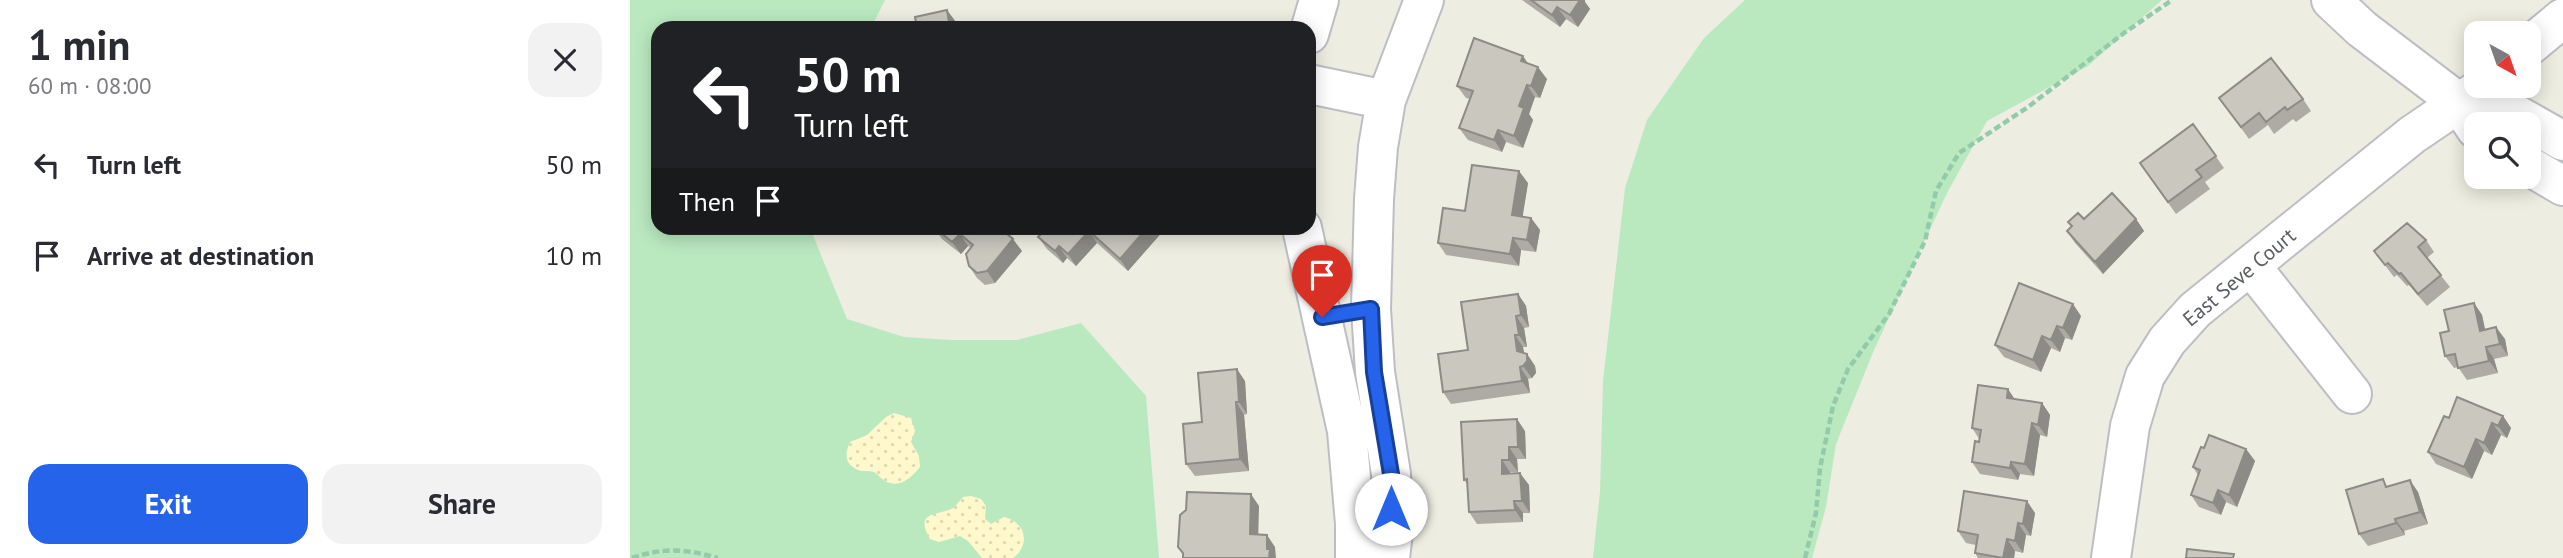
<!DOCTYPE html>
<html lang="en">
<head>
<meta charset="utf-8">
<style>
  :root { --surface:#fff; --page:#f2f2f3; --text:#2b2b33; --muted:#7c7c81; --accent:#2563eb }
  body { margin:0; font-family:"PT Sans",sans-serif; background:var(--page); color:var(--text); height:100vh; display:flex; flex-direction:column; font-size:26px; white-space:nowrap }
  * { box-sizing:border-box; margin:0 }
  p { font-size:23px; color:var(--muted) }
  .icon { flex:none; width:38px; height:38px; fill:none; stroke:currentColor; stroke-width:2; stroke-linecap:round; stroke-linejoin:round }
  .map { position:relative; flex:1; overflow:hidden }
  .drawer { display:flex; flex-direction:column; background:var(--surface); width:630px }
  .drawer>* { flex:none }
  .hud { position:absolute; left:21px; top:21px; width:665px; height:214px; border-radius:21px; box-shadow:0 4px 18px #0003; background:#202124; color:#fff; overflow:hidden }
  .needle { width:46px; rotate:140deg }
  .buttons { position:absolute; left:1834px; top:21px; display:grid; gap:14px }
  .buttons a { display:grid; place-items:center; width:77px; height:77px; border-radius:14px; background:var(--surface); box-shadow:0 4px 18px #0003; font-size:35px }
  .pin { position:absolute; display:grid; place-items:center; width:60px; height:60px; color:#fff; margin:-72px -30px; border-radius:50% 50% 50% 0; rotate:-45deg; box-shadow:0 0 7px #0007 }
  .pin .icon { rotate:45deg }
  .me { position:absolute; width:77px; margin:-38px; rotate:0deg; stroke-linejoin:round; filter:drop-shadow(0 0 5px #0008) }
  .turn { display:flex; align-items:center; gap:24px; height:147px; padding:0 28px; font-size:32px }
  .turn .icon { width:91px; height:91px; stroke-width:2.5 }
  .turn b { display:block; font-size:49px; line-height:60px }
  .then { display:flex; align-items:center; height:66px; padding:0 28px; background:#0003; gap:14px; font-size:26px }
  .round { display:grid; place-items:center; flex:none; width:74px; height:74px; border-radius:21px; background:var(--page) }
  .headline { display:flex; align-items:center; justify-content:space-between; height:119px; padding:0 28px }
  h1 { font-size:42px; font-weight:600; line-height:52px }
  .button { display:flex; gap:14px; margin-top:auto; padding:14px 28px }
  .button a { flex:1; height:80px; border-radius:21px; background:var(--accent); color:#fff; font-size:28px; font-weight:600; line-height:80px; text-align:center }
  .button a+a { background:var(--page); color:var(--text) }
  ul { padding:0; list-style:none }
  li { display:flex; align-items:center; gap:21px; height:91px; padding:0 28px }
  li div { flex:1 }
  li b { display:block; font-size:26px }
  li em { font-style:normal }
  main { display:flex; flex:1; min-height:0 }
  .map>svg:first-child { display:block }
  .green { fill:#bae9c0 }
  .sand { fill:url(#sand-dots) }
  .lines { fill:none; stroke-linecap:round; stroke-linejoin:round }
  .minor-casing { stroke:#bcbec4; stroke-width:42 }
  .path { stroke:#93caa9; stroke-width:4.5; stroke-dasharray:7 3.5; stroke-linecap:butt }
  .minor { stroke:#fff; stroke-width:38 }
  .wall { fill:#adaba3 }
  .shaded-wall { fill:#8d8b85 }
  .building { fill:#c9c7be; stroke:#8d8b85; stroke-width:2 }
  .route-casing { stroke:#184099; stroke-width:18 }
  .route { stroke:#2563eb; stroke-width:12 }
  .labels { text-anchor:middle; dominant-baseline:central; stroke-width:5; stroke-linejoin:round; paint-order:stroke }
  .street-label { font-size:21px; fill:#5a5d64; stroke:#fff }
</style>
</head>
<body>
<main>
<section class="drawer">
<div class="headline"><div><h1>1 min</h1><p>60 m · 08:00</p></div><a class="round"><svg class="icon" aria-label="close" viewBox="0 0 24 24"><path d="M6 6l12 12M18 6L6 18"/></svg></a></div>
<ul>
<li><svg class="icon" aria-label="left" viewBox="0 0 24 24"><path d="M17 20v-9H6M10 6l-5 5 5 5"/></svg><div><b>Turn left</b></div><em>50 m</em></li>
<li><svg class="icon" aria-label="arrive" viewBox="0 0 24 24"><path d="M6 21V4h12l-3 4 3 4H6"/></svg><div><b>Arrive at destination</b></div><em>10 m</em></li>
</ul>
<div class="button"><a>Exit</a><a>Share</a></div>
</section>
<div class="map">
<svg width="1933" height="558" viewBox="0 0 1933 558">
  <defs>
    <pattern id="sand-dots" width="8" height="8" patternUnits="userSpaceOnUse" patternTransform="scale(1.75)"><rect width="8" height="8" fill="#fef8cc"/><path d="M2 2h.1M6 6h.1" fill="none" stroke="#dcd7b2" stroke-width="1.8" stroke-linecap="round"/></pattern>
  </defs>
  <rect width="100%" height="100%" fill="#eeede1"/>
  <path class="green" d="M0,0h255l-14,28h-213v200h152l37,91 57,18 47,3h66l64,-17 65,73 13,162h-529z
    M1115,0h417l-74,66 -101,55 -40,72 -73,157 -38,94 -10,63 -14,51h-219l7,-66 3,-111 22,-193 22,-68 57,-82z"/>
  <path class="sand" d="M264,413l17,5 4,13 -4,11 8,14 1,11c-8,10 -19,21 -33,15 -5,-2 -8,-7 -13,-10 -5,-2 -11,0 -16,-2 -14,-6 -13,-17 -8,-28l17,-7 19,-18z
    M341,496l10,3 5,7 -1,13 6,5 13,-7c22,5 27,28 9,41h-31l-14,-17 -8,-5 -21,6 -9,-3c-15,-27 4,-23 21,-30 5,-2 8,-8 12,-12z"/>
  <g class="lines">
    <defs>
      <path id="minor" d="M1701,0l31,29 96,73 18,27
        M679,34l10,-34
        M1899,46l34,-28
        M679,84l77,16
        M1828,102l45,5 60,34
        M1899,166l34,20
        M672,228l45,203 8,93v34
        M1621,266l101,128
        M760,558l3,-26 -2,-58 -16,-102 -4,-63 3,-110 4,-52 8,-47 38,-100
        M1481,558l19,-132 15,-50 22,-35 28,-31 217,-175 72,-49"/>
    </defs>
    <use href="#minor" class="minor-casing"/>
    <path class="path" d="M2,558c32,-11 54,-9 86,0
      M1175,558l11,-45 4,-45 13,-62 15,-37 41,-55 36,-73 11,-50 23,-38 69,-46 96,-74 48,-33"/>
    <use href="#minor" class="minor"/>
  </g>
  <path class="wall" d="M892,0h63v2l5,7 -12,18 -12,-8 -6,8z
    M899,64l18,15 -7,19 -5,-1 -6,17 4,6 -10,28 -17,-6 -4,10 -34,-12 -9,-12 11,-29 -4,-1 -9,-12z
    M1589,98l84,1 8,12 -15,11 -3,-3 -19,15 -6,-9 -19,14z
    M1563,124l31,44 -19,14 5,7 -34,25 -36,-51z
    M898,183l-6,34 9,1 9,12 -4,22 -15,-2 -2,16 -73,-11 -8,-12 27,-32z
    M1506,219l8,12 -41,43 -28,-31 -8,-12 4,-4 -3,-5z
    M304,228l77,4 -3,3 14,16 -27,32 -10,2 -8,-7 -8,-12 2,-18 -3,-2 -7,8 -19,-15z
    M417,228h115l2,2 -36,41 -31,-28 -21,23 -9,-8 -4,5 -16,-14 -9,-12z
    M1796,240l8,12 -7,6 23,29 -23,19 -18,-21 -2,1 -10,-11 -3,2 -20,-26z
    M888,294l8,12 3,21 -5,1 3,19h-4l1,6 3,1 8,12 1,7 -4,5 -4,1 2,14 -79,11 -8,-12 25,-42z
    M1844,303l8,12 3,15 20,9 3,17 -14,3 4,14 -31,7 -9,-13 -4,1 -9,-12 4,-25z
    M1451,316l-9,24 -7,-2 -5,14 -9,-4 -10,24 -37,-15 -9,-12z
    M615,381l2,33 -3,1 5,56 -54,5 -9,-12z
    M1385,399l27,4 8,12 -3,22 -7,-2 -6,41 -14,-2 -2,6 -38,-6 -8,-12 8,-22 -8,-12z
    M1873,416l8,12 -4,10 -6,-3 -9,20 -8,-4 -12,28 -36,-15 -8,-12 21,-34z
    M895,431l1,28h-9l1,13h-8v1l19,12 1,28h-7v9l-46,2 -8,-12 -2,-28 -3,-4z
    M1574,448l42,1 9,12 -18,46 -11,-5 -5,13 -22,-8 -8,-12 7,-20 -5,-8z
    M1759,486l29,6 10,32 -24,7 1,4 -37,11 -9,-12z
    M1405,513l-4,23 -5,-1 -3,18 -8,-2 -1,7h-36l-3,-5 1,-8 -10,-2 -8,-12z"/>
  <path class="shaded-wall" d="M950,0h5v2l5,7 -12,18 -8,-12z
    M927,7l9,12 -6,8 -8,-12z
    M317,10l9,12 1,6h-7z
    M893,56l8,12 -10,-7z
    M908,67l9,12 -7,19 -9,-12z
    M897,85l8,12 -6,17 4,6 -10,28 -9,-12 5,-30z
    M868,130l8,12 -4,10 -8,-12z
    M889,171l9,12 -7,44 -9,-12z
    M901,218l9,12 -4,22 -9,-12z
    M1506,219l8,12 -41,43 -8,-12z
    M369,228h9l3,4 -5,5z
    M517,228h15l2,2 -36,41 -8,-12z
    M459,231l8,12 -21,23 -8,-12z
    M330,234l8,12 -7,8 -9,-12z
    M883,238l8,12 -2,16 -9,-12z
    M383,239l9,12 -27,32 -8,-12z
    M429,246l8,12 -4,5 -8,-12z
    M888,294l8,12 3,21 -8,-12z
    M1844,303l8,12 6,28 -8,-12z
    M1443,304l8,12 -9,24 -9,-12z
    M886,316l8,12 3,19 -8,-12z
    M1427,326l8,12 -5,14 -9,-12z
    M1866,327l9,12 3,17 -8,-12z
    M885,335l8,12 3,16 1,-9 8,12 1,7 -4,5 -9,-12 -6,-15z
    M1412,336l9,12 -10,24 -8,-12z
    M1856,347l8,12 4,14 -9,-12z
    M890,367l8,12 2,14 -8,-12z
    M607,369l8,12 2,33 -8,-12z
    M1378,389l8,12 -9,-3z
    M606,402l8,13 5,56 -9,-12z
    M1412,403l8,12 -3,22 -9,-12z
    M1873,416l8,12 -4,10 -9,-12z
    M887,419l8,12 1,28 -8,-12z
    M1402,423l8,12 -6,41 -9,-12z
    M1862,423l9,12 -9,20 -8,-12z
    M1846,439l8,12 -12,28 -8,-12z
    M879,447l8,12 1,13 -9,-12z
    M1616,449l9,12 -18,46 -8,-12z
    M872,460l8,12 1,14 -9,-12z
    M1381,462l9,12 -2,6 -8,-12z
    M890,473l9,12 1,28 -8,-12z
    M1780,480l8,12 10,32 -8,-12z
    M1588,490l8,12 -5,13 -8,-12z
    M621,494l8,12 -1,40 -8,-12z
    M884,501l9,12v9l-8,-12z
    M1397,501l8,12 -4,23 -8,-12z
    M1765,519l9,12 1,4 -9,-12z
    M1388,523l8,12 -3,18 -8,-12z
    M637,535l8,12 1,11h-7l-2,-9z
    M1377,539l8,12 -1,7h-11z"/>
  <path class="building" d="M901,0h49l-10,15 -13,-8 -5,8z
    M317,10l3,18h-33l-2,-11z
    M844,38l49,18 -2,5 17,6 -7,19 -4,-1 -8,21 5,2 -10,28 -16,-6 -4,10 -35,-12 14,-37 -16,-5z
    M1641,58l32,41 -16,11 -2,-3 -19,15 -7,-9 -18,14 -22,-29z
    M1563,124l23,32 -20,14 6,7 -34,25 -28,-39z
    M842,165l47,6 -7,44 19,3 -4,22 -14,-2 -3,16 -72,-11 5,-35 22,3z
    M1482,193l24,26 -41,43 -28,-31 5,-5 -4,-4 10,-9 6,6z
    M1777,223l19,17 -8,7 23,28 -23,19 -17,-21 -2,1 -11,-11 -3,2 -11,-14z
    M305,228h65l13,11 -26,32 -10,2 -8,-7 -3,-12 7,-9 -13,-11 -8,8z
    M417,228h100l-27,31 -31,-28 -21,23 -9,-8 -4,5 -17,-14z
    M1389,283l54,21 -10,24 -6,-2 -6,14 -9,-4 -9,24 -38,-15z
    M888,294l3,21 -5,1 3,19h-4l2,16 10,3v7l-4,5 -3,1 2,14 -79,11 -5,-38 30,-4 -7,-48z
    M1844,303l6,28 16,-4 4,17 -14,3 3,14 -31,7 -3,-14 -10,2 -5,-23 9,-2 -5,-21z
    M607,369l2,33h-3l4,57 -54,5 -3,-40 19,-2 -4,-49z
    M1348,385l30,4 -1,9 35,5 -4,22 -6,-2 -7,41 -14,-2 -1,6 -38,-6 3,-21 4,1 2,-12 -9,-2z
    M1827,397l46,19 -5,10 -6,-3 -8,20 -8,-4 -12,28 -36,-15 16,-36 5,2z
    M887,419l1,28h-9v13h-7v14l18,-1 2,28h-8l1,9 -46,2 -2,-33 -3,1 -3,-58z
    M1579,435l37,14 -17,46 -11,-5 -5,13 -22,-8 9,-25 -7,-3 8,-20 3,1z
    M1753,479l3,8 24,-7 10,32 -25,7 1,4 -37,11 -13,-44z
    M1334,491l63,10 -4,23 -5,-1 -3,18 -8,-2 -4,19 -28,-5 3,-18 -20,-4z
    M557,492l64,2 -1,40 17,1v14h3l-1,9h-86v-5l-5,-6 2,-32 6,-5z
    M1557,549l47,5 -1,4h-47z"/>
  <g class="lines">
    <defs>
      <path id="route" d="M692,317l49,-8 3,63 17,102v35"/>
    </defs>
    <use href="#route" class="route-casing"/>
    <use href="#route" class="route"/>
  </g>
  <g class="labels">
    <g class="street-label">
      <text transform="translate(1609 277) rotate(-40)">East Seve Court</text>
    </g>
  </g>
</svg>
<div class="buttons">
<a><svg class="needle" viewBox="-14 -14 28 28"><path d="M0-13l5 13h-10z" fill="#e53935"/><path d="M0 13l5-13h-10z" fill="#7c7c81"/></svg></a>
<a><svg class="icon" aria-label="search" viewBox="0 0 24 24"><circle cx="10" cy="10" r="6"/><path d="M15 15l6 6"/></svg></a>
</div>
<div class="pin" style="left:692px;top:317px;background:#d93025"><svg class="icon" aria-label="arrive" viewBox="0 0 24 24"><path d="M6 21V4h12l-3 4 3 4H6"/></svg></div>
<svg class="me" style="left:761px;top:509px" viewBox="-20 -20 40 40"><circle r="19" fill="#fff"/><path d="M0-13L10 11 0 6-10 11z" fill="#2563eb"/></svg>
<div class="hud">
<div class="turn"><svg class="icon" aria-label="left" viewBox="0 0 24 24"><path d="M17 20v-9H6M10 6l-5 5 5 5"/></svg><div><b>50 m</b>Turn left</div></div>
<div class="then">Then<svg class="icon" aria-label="arrive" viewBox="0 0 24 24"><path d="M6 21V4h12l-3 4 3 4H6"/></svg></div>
</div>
</div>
</main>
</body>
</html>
